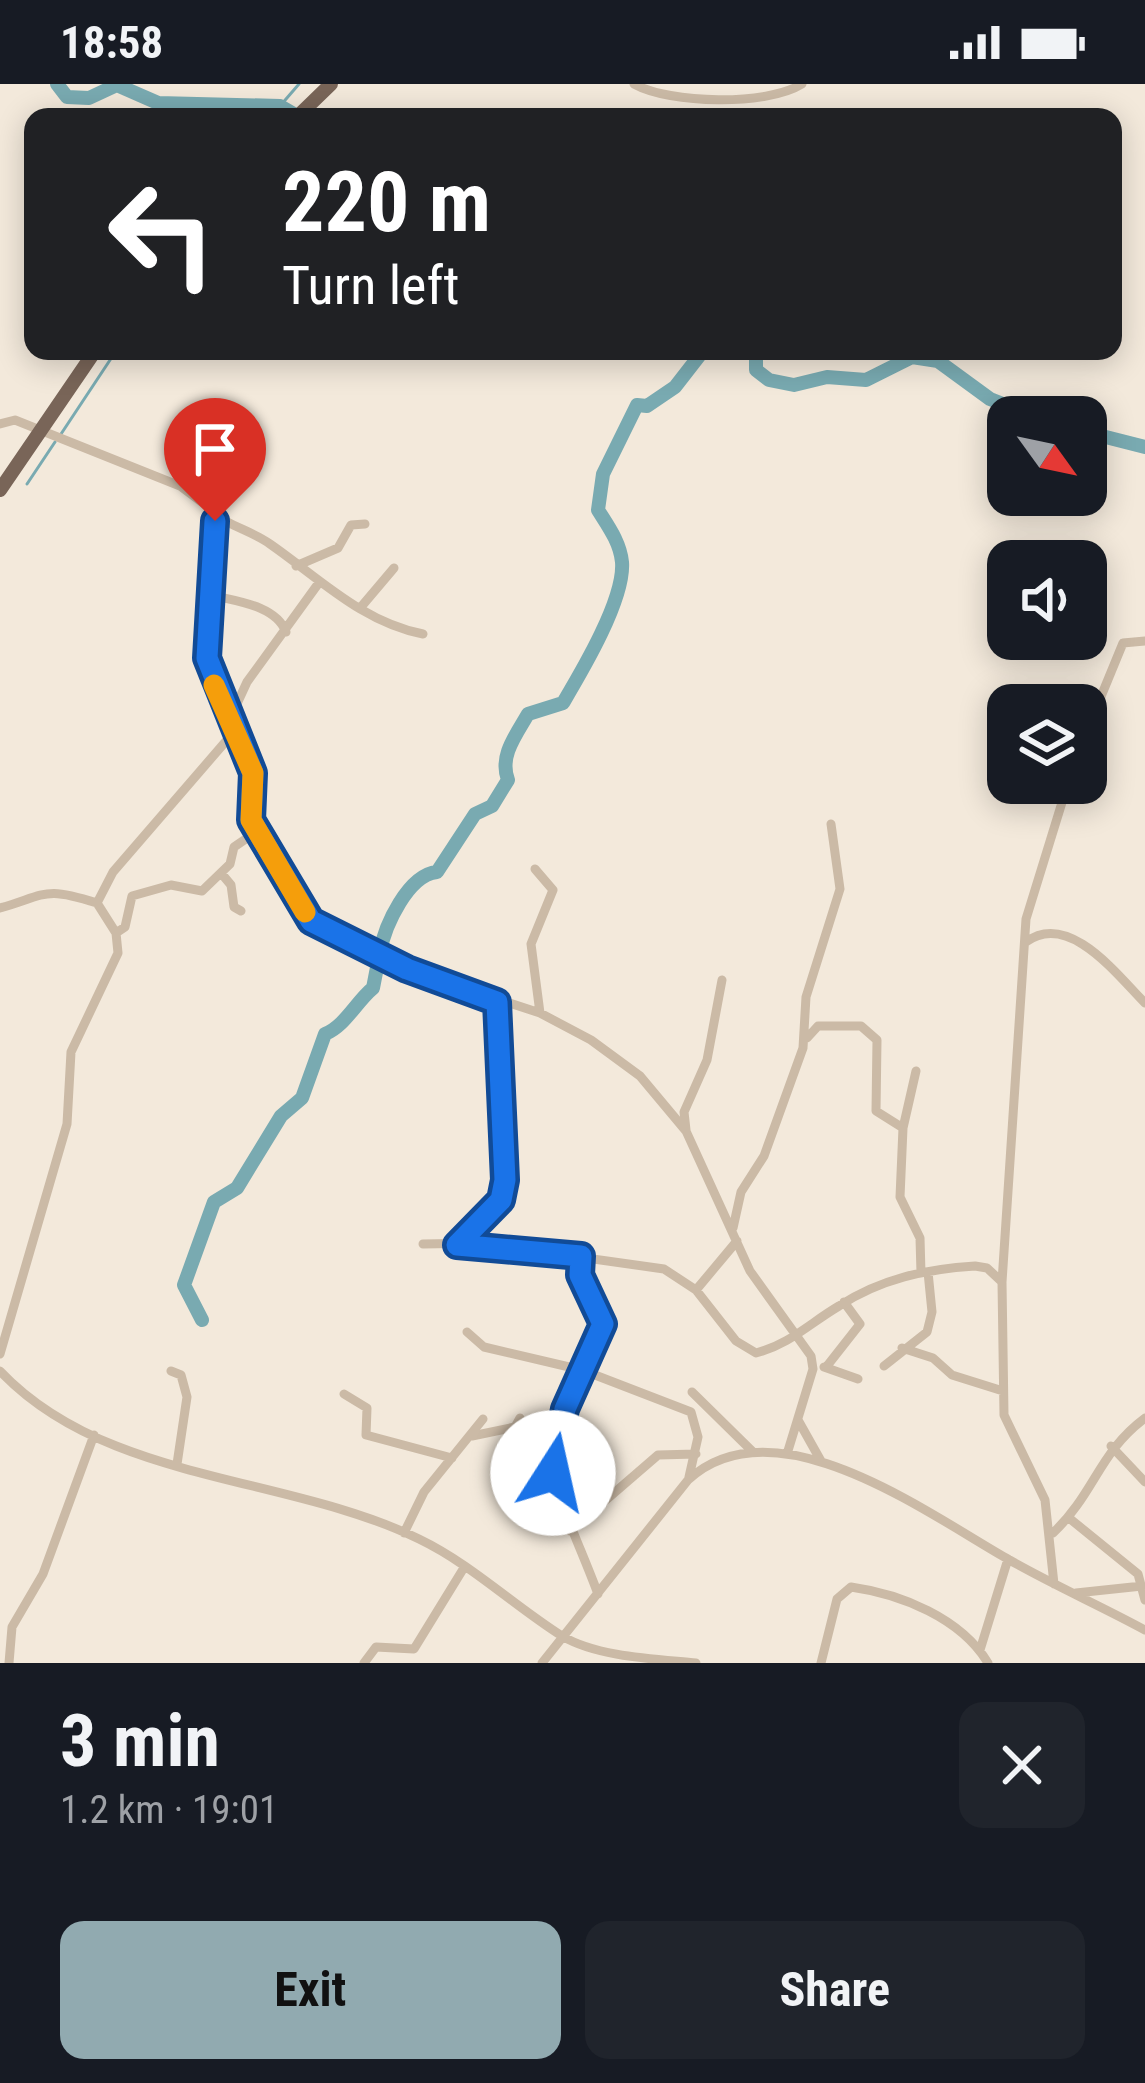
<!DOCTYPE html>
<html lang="en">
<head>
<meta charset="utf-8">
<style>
  :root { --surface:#171b24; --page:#20242c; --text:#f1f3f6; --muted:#9ea1a6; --accent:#91aab0 }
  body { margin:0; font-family:"Roboto Condensed",sans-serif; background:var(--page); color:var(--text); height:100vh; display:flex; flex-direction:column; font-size:45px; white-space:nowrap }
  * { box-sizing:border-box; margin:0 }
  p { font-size:39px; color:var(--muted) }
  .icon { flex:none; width:66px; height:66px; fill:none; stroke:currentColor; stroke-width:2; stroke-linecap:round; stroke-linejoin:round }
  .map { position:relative; height:1579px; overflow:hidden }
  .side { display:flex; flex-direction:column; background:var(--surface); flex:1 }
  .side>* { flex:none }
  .top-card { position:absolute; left:24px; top:24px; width:1098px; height:252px; border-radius:24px; box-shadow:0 6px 30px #0003; background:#202124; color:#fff; overflow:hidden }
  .needle { width:78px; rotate:123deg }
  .controls { position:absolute; left:987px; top:312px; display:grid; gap:24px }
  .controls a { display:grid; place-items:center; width:120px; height:120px; border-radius:24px; background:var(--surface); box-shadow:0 6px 30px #0003; font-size:60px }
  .pin { position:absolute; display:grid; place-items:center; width:102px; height:102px; color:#fff; margin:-123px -51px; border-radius:50% 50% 50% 0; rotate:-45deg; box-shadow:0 0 12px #0007 }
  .pin .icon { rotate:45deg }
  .me { position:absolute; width:132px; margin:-66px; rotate:10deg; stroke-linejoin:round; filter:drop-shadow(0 0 9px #0008) }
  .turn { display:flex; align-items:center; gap:42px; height:252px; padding:0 60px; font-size:54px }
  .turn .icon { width:156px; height:156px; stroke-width:2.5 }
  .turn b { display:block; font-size:84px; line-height:102px }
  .round { display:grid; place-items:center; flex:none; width:126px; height:126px; border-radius:24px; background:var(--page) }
  .overview { display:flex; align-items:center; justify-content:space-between; height:204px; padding:0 60px }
  h1 { font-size:72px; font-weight:700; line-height:90px }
  .button { display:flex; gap:24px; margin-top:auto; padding:24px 60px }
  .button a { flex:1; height:138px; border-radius:24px; background:var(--accent); color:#111; font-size:48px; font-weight:700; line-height:138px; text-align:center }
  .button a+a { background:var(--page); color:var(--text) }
  .status { display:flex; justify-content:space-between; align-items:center; height:84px; padding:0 60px; background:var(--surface); direction:ltr }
  .status svg { height:33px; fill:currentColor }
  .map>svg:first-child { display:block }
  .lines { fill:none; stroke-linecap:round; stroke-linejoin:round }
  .stream { stroke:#79aab1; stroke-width:3 }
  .river { stroke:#79aab1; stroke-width:14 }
  .minor { stroke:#cbbaa6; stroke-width:9 }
  .primary { stroke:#796558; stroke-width:14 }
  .route-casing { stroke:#114b97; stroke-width:30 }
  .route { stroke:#1a73e8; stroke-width:21 }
  .slow { stroke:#f59e0b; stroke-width:21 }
</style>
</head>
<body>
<div class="status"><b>18:58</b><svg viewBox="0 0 49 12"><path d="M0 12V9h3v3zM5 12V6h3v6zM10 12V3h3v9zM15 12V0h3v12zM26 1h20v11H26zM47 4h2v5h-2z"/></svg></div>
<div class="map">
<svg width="1145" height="1579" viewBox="0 0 1145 1579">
  <rect width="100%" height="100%" fill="#f3e9db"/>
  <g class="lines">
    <path class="stream" d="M280,22l19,-22
      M61,350l55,-83
      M27,400l28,-42"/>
    <path class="river" d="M57,0l10,13 22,1 28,-13 41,18 122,3 19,11
      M756,267v19l13,10 25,5 33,-8 39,3 46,-23 26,4 52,38 46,18
      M1086,348l59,15
      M380,868c5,-27 28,-77 57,-80l38,-58 17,-8 16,-26c-9,-24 8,-45 20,-66l35,-11c19,-32 62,-104 59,-141 -2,-20 -14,-36 -24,-52l5,-36 34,-69 10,1 28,-19 28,-36
      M202,1236l-18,-35 30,-83 23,-14 44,-72 21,-18 23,-64c20,-8 31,-32 48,-46l6,-31"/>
    <path class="minor" d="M634,0c36,20 133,22 168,0
      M0,340l15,-4 165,66 31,23 4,21 -6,40 3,109 41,94 -2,47 54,94 102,55 133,44 51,27 49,36 46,55 64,140 61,85 2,13 -26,85
      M213,429c18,14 39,18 57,31 49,34 92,78 153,90
      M296,482l42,-18 13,-23 14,-1
      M211,511c24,6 65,10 75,37
      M361,523l33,-39
      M229,637l18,-39 71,-98
      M1086,649l37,-90 22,-2
      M535,785l18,21 -22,54 9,69
      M221,789l10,12 3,22 7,4
      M97,819l16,-31 120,-139
      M0,824c48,-14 44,-22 97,-5l19,30 2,20 -47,99 -4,72 -67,230
      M116,849l9,-6 7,-31 39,-11 31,6 28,-27 4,-17 19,-13 1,-9
      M1026,858c43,-32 92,34 119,61
      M807,954l11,-12h43l16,14 -1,71 27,17 -3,69 20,41 1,35
      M903,1044l13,-57
      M686,1046l-2,-18 23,-52 15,-80
      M733,1144l8,-36 23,-36 39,-108 3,-51 34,-108 -9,-65
      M423,1160l57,-1 184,26 32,21 41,-49
      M457,1161l44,-45 4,-20 -8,-178
      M582,1172l-2,19 23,42 -21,53 109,42 7,25 -9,40
      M696,1206l40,51 20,12c34,-9 54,-30 83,-47 41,-27 87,-37 136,-40l12,2 15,14
      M467,1248l17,15 98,23c-47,107 -21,125 16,224
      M902,1264l31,10 19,17 51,16
      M827,1282l33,-42 -16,-22
      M884,1282l43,-34 5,-20 -4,-40
      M824,1283l34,12
      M0,1287c106,112 286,103 419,168 52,25 94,66 143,97 35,21 94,23 134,27
      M171,1287l10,4 6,22 -10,67
      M692,1308l61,60
      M344,1310l23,14 -1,27 86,23
      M798,1336l23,41
      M472,1352l43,-9 5,-9
      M1111,1362l34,36
      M1069,1434l69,56 7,26
      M570,1447l88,-76 38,-1
      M404,1449l20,-41 59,-73
      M1053,1449c42,-40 46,-81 92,-115
      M1054,1500l-9,-84 -41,-85 -2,-133 24,-363 42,-136
      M1076,1509l66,-7
      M980,1566l28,-91
      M9,1579l3,-36 31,-53 51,-139
      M364,1579l12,-16 38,2 51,-83
      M542,1579l146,-183c86,-80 239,33 318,78 45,26 93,47 139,72
      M821,1579l16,-64 14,-12c50,7 110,31 137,76"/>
    <path class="primary" d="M297,33l34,-33
      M0,406l95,-139"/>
  </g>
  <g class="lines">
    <defs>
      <path id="route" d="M215,437l-8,137 46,115 -2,47 60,101 96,48 90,33 8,178 -4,20 -44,45 124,11 -1,19 23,49 -38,85 -12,64"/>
    </defs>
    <use href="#route" class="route-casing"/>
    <use href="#route" class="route"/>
    <path class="slow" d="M214,601l39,88 -2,47 54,92"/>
  </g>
</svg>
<div class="controls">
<a><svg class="needle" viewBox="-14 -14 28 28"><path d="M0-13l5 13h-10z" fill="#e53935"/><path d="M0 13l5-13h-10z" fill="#9ea1a6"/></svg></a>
<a><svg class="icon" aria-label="sound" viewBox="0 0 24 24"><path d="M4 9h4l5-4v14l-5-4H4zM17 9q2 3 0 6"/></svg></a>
<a><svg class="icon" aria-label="layers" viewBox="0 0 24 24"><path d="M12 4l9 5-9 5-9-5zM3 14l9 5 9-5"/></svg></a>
</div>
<div class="pin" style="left:215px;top:437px;background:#d93025"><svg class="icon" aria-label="arrive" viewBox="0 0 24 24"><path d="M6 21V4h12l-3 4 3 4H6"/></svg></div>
<svg class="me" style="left:553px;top:1389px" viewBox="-20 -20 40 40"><circle r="19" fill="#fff"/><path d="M0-13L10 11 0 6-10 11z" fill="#1a73e8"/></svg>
<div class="top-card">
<div class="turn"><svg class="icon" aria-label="left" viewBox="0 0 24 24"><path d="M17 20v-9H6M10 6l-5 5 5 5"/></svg><div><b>220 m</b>Turn left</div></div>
</div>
</div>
<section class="side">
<div class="overview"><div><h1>3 min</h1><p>1.2 km · 19:01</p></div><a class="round"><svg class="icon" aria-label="close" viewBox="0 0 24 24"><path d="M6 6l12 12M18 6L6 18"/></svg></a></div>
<div class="button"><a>Exit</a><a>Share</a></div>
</section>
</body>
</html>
